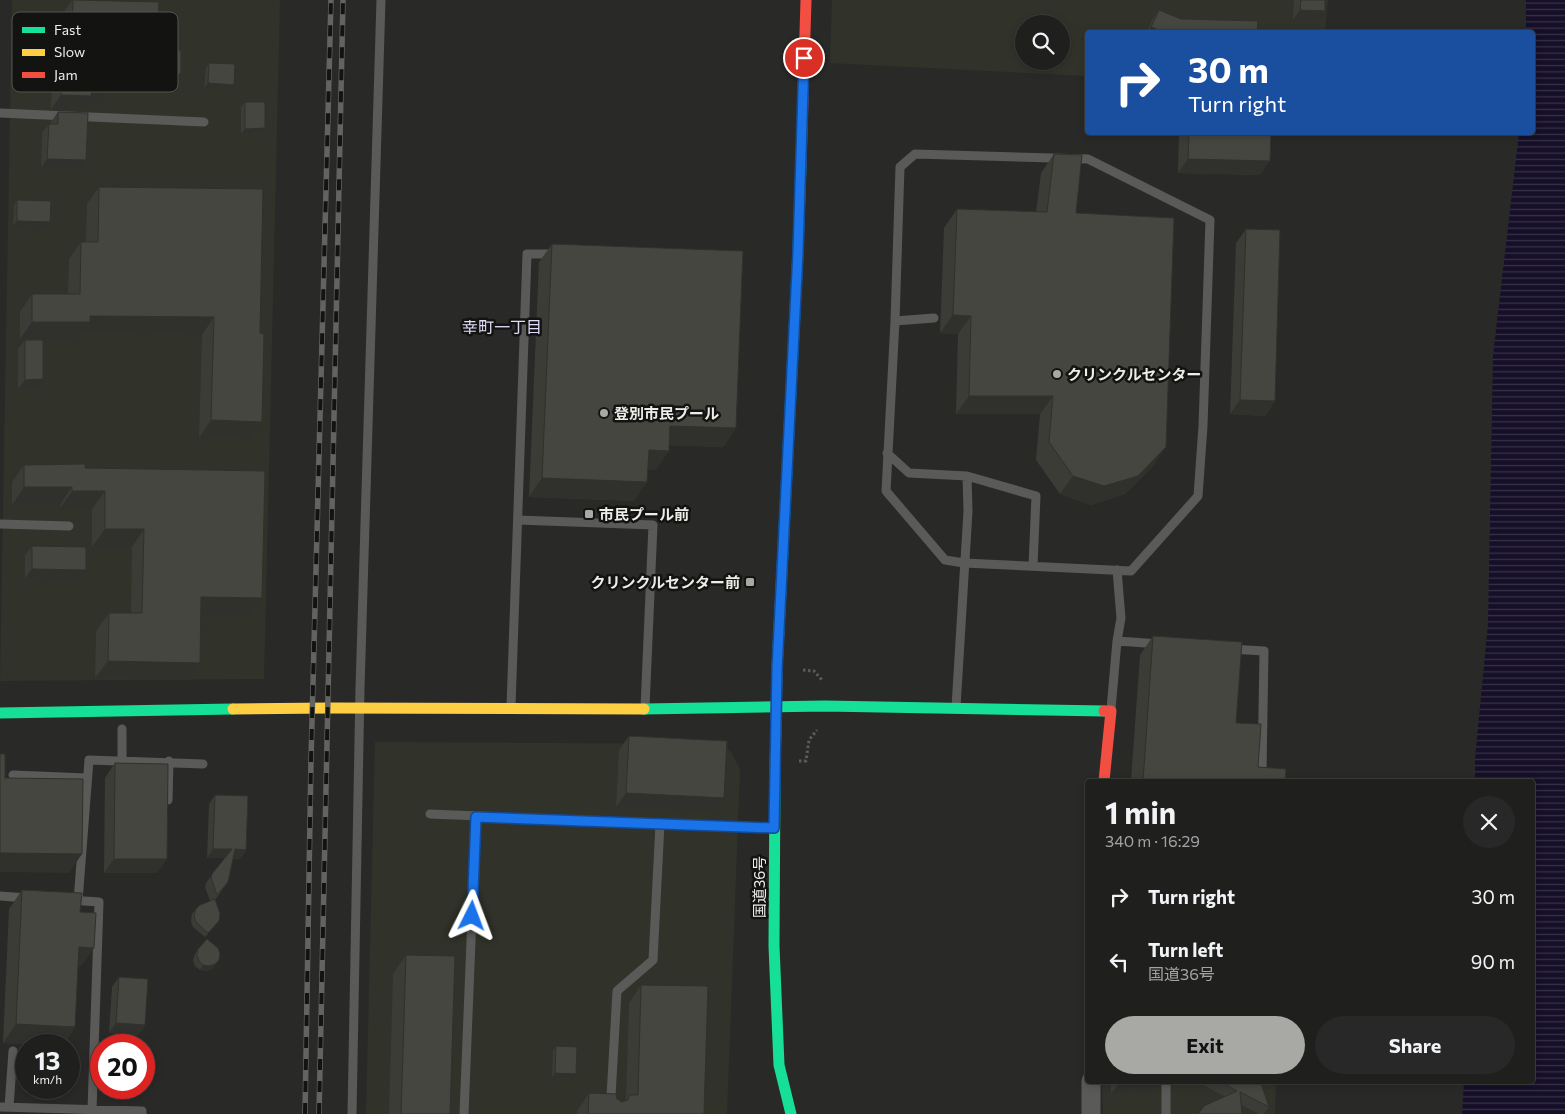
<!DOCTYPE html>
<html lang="en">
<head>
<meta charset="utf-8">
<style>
  :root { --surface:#1f201e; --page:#272827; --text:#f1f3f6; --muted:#a1a3a4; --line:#3c3e3c; --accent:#a8a8a5 }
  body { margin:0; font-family:Commissioner,"Noto Sans JP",sans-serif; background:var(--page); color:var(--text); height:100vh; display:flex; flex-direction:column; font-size:19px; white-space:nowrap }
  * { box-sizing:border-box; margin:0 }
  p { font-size:16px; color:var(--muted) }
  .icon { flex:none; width:28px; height:28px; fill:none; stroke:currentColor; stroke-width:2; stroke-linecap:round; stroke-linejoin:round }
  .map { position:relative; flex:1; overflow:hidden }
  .panel { position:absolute; left:1085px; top:779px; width:450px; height:305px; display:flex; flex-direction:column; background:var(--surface); border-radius:5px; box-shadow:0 2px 8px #0003,0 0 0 1px var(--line) }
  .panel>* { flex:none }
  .top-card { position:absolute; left:1085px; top:30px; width:450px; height:105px; border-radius:5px; box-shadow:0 2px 8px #0003,0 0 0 1px var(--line); background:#1a4fa0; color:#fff; overflow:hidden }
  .buttons { position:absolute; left:1015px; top:15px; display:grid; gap:10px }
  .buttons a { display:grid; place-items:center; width:55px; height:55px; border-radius:50%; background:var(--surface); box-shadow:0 2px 8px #0003,0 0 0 1px var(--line); font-size:25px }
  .speed { position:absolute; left:15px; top:1034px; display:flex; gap:10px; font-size:25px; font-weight:700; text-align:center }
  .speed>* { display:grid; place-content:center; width:65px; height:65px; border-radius:50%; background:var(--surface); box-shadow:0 2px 8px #0003,0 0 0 1px var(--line); line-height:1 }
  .speed small { font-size:12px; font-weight:400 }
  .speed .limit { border:8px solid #d22; background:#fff; color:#111 }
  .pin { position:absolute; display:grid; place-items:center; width:42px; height:42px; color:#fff; margin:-21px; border:2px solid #fff; border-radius:50%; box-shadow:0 1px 5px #0007 }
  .me { position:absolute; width:55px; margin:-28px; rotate:3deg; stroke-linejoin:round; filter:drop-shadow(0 0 4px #0008) }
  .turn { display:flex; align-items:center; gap:18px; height:105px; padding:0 20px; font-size:22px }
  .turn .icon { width:65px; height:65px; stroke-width:2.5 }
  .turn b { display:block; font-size:35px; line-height:42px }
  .round { display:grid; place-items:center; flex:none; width:52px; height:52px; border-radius:26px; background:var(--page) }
  .headline { display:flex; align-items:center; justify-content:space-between; height:85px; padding:0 20px }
  h1 { font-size:30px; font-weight:700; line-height:38px }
  .action { display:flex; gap:10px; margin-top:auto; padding:10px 20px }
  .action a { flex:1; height:58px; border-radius:30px; background:var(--accent); color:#111; font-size:20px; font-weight:700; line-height:58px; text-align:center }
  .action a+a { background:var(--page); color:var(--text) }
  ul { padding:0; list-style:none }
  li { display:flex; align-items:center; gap:15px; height:65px; padding:0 20px }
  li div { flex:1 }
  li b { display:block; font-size:19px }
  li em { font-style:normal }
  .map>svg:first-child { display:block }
  .built { fill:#313229; fill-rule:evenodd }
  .water { fill:url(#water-rules) }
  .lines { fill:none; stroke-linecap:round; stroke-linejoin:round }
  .path { stroke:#5c5c5b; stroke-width:3; stroke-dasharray:2.5 2.5; stroke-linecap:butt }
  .lane { stroke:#5a5a59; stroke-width:9 }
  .street { stroke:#5a5a59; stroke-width:19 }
  .fast { stroke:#16e098; stroke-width:11 }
  .slow { stroke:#ffcf43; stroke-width:11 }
  .jam { stroke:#f24e42; stroke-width:11 }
  .rail-casing { stroke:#636361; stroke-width:5.5 }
  .rail { stroke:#131311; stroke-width:4; stroke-dasharray:11; stroke-linecap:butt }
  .wall { fill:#3b3c36 }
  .shaded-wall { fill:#30312c }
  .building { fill:#45463f; stroke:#30312c }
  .route-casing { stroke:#114b97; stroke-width:12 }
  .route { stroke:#1a73e8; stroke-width:9 }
  .poi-dot { fill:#a8a8a5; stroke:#131311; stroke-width:2 }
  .labels { text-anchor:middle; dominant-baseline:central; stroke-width:5; stroke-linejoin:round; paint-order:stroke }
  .poi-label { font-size:15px; font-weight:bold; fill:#ecece9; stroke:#131311; text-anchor:start }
  .street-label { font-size:15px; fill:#ecece9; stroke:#131311 }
  .neighbourhood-label { font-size:16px; fill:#dfdaf8; stroke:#131311 }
  .key { fill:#131311; stroke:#545452; stroke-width:1 }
  .key-label { font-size:14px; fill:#ecece9 }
</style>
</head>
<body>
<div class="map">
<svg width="1565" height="1114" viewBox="0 0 1565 1114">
  <defs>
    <pattern id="water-rules" width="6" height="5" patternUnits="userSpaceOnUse" patternTransform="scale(1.25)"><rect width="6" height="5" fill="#160f28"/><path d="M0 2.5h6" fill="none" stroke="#383247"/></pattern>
  </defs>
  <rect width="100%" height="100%" fill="#292a28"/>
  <path class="built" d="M12,0h268l-16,679 -264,2z
    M832,0h496l-3,32h-237l-1,44 -257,-13zM1024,24h37v37h-37z
    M375,742l348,2 8,8 9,17 -13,345h-361z
    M1102,1081h174l-1,33h-172z"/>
  <path class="water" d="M1526,0h39v1114h-103l2,-33h68v-300h-57v-23l13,-135 5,-268 26,-222 13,-1v-100h-6z"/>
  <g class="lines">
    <path class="path" d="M803,670l11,1 8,9
      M799,761h7l3,-21 8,-10"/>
    <path class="lane" d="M0,113l204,9
      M915,154l173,5 122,61 -7,206 -5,70 -67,75 -167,-8 -19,-3 -59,-69 9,-170 5,-154z
      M895,321l39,-3
      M887,453l22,20 58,3 69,20 -3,70
      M518,520l135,5 -8,182
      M0,524l69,2
      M1117,641l43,3
      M1230,649l34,2 -2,122
      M511,706l16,-452h28
      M956,707l12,-196 -1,-35
      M1111,709l6,-68 4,-23 -4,-48
      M122,760v-31
      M13,775l74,3
      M168,800l1,-39
      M430,814l342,14
      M0,896l27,2
      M70,900l29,2 -7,208
      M78,901l11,-141 114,4
      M1166,1081v33
      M0,1107l142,4v3
      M9,1107l4,-56
      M352,1114l8,-426 21,-688
      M464,1114l12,-297
      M610,1114l7,-123 36,-31 7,-136"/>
    <path class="street" d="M1091,1114v-33"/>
    <path class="fast" d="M782,570l16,-318 3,-88
      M644,709l181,-3 279,5
      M0,713l233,-4
      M775,775l-1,171 5,119 12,49"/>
    <path class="slow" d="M233,709l95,-1 316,1
      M775,775l2,-106 5,-99"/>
    <path class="jam" d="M801,164l5,-164
      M1104,711h7l-7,70"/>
    <defs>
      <path id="rail" d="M305,1114l6,-354 20,-760
        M319,1114l24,-1114"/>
    </defs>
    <use href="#rail" class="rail-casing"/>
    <use href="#rail" class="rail"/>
  </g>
  <path class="wall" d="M72,0h29l56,50 14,38 -67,-1 -10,18 -8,-1 -5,6 -30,-1 2,-66 9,-14 1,-16z
    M1294,0h31l-7,21 -25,-1z
    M1159,10l22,9 76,13h-110l5,-12z
    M209,63l25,22 -4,5 -26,-2 2,-20z
    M245,102l20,26 -3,5 -21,1v-27z
    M58,112l28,48 -6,10 -39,-2 1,-35 7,-9h2v-2z
    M1179,132h92l-11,43 -82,-2z
    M1054,154l22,59 78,252 -29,29 -34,11 -31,-11 -24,-34 4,-46h-84l2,-80 -18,-1 4,-105 13,-19 79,3 5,-39z
    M99,187l161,146 2,89 -12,17 -51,-1 3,-103 -121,-2 -4,6h-57v-27l12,-18h36l1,-35 12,-17h5l1,-38z
    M17,200l33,22 -3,5 -34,-1 1,-21z
    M1246,229l29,172 -10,15 -35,-2 6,-171z
    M552,244l184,184 -13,19 -54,-2 -13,25 -8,-1 -14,32 -105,-4 10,-235z
    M25,340l18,39 -7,10h-18v-40z
    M24,465l61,3 165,148 -49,-1 -13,65 -93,-2 1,-47 13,-18h22l1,-66h-40v-38l-32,-1v-3h-48v-23z
    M32,546l47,34 -54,-2v-23z
    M1153,636l83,87 22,44 27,14h-154l9,-126z
    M629,736l85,76 -98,-5 3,-57z
    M115,763l52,96 -10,14h-53l1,-95z
    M215,795l31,55 -6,9h-7l-5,23 -13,18v26l-10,11 -12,-10 -2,-6 1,-7 4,-5 14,-8 -5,-14 1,-4 19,-25h-18l2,-54z
    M22,890l58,22 14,36 -13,18h-3l-3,61 -12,18 -60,-2 6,-134z
    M198,949l21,11 -7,9 -6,2 -6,-1 -5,-4 -2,-6 2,-6z
    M406,955l44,159h-61l4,-140z
    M119,977l26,48 -7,10 -29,-2 3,-46z
    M641,985l63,129h-127v-3l12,-18 28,6 5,3 4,-2 3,-97z
    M556,1046l16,33 -20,-1 1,-27z
    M1111,1081h50v4l-6,10 -44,-1z
    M1195,1081h64l10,26 -5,7h-5z"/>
  <path class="shaded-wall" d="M1300,10l25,1 -7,10 -25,-1z
    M1151,27l13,5h-16z
    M105,73l76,1 -10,14 -76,-1z
    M208,83l26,2 -4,5 -26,-2z
    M92,90h12l-10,15 -8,-1 -5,6 -30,-1 10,-14z
    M265,128l-3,5 -21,1 4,-5z
    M47,159l39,1 -6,10 -39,-2z
    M1188,159l82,2 -10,14 -82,-2z
    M17,221l33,1 -3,5 -34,-1z
    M953,315l18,1 -13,18 -18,-1z
    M90,316l124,1 -12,18 -121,-2 -4,6h-57l12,-17z
    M43,379l-7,10h-18l7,-9z
    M969,396h84l-13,18h-84z
    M1240,400l35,1 -10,15 -35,-2z
    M211,420l51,2 -12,17 -51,-1z
    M670,426l66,2 -13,19 -66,-2z
    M1166,447l-12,18 -29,29 -34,11 -31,-11 13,-18z
    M649,450l20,1 -13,19 -20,-1z
    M542,478l105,4 -13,19 -105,-4z
    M24,487h48l-12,18h-48z
    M72,491h33l-13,18 -32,-1z
    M105,529h39l-12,18h-40z
    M32,569l54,1 -7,10 -54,-2z
    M201,597l61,1 -12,18 -61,-1z
    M108,661l92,2 -12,17 -93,-2z
    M626,793l98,5 -10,14 -98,-5z
    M213,849h19l-6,9h-19z
    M235,849l11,1 -6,9 -11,-1z
    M0,853l82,1 -13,19 -69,-1z
    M114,859h53l-10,14h-53z
    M79,947l15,1 -13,18h-15z
    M219,960l-7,9 -6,2 -6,-1 3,-5z
    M116,1023l29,2 -7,10 -29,-2z
    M16,1024l59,3 -12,18 -60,-2z
    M555,1073l21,1 -4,5 -20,-1z
    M1118,1085h43l-6,10 -44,-1z"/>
  <path class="building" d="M73,0l86,2 -2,48h24v24l-76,-1 -1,17h-12l-1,6 -30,-1 2,-67h9z
    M1301,0h24v11l-25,-1z
    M1159,10l22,9 77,2 -1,11h-93l-13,-5z
    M209,63l26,1 -1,21 -26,-2z
    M245,102h20v26l-20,1z
    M58,112l30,1 -2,47 -39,-1 2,-35h9z
    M1189,132h82l-1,29 -82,-2z
    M1054,154l28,1 -6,58 98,5 -8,229 -28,29 -34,10 -31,-10 -24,-34 4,-46h-84l2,-80 -18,-1 4,-106 90,3z
    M99,187l164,2 -3,144 4,1 -2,88 -51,-2 3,-103 -124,-1v6h-58v-28h48l1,-52h17z
    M17,200l34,1 -1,21 -33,-1z
    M1246,229l34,1 -5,171 -35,-1z
    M552,244l191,7 -7,177 -66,-2 -1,25 -20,-1 -2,32 -105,-4z
    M25,340h18v39l-18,1z
    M85,464v4l180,3 -3,127 -61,-1 -1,66 -92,-2 1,-48h33l2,-84h-39v-38h-33v-4h-48v-22z
    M32,546l54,1v23l-54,-1z
    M1153,636l89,6 -6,81 25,1 -3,43 28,2 -1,12h-142z
    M629,736l98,5 -3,57 -98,-5z
    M0,754h5v24l78,1 -1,75 -82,-1z
    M115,763l53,1 -1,95h-53z
    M215,795l33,1 -2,54 -11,-1 -7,33 -11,13 -6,-17 1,-4 20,-25h-19z
    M22,890l60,3 -2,19 16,1 -2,35 -15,-1 -4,80 -59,-3z
    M215,899l5,15 -1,7 -11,12 -12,-11 -2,-6 2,-7 4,-4z
    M207,939l11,9 2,6 -1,6 -4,4 -6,2 -6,-1 -4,-4 -2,-6 1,-6z
    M406,955l49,1 -5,158h-49z
    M119,977l29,2 -3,46 -29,-2z
    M641,985l67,1 -4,128h-116l1,-21 27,1 1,5 5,3 6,-2 1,-5h9z
    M556,1046l21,1 -1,27 -21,-1z
    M1118,1081h43v4h-43z
    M1219,1081h40l2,2 8,24 -29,-15 2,22h-44l6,-8 33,-15z"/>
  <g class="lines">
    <defs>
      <path id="route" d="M472,916l4,-99 298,11 3,-159 21,-417 6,-194"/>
    </defs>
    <use href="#route" class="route-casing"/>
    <use href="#route" class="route"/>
  </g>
  <g class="poi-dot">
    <circle cx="1057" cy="374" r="5"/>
    <circle cx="604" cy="413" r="5"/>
    <rect x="584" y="509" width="10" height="10" rx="2.5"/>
    <rect x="745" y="577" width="10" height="10" rx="2.5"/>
  </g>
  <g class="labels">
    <g class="poi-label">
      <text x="1067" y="374">クリンクルセンター</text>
      <text x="614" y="413">登別市民プール</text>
      <text x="599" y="514">市民プール前</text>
      <text x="740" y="582" text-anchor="end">クリンクルセンター前</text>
    </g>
    <g class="street-label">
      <text transform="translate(759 887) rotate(-90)">国道36号</text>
    </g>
    <g class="neighbourhood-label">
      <text x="502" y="326">幸町一丁目</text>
    </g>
  </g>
  <rect x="12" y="12" width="166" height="80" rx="8" class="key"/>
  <rect x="22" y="27" width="23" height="6" fill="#16e098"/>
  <rect x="22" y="49" width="23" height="7" fill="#ffcf43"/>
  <rect x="22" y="72" width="23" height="6" fill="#f24e42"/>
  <g class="key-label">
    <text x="54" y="35">Fast</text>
    <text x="54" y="57">Slow</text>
    <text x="54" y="80">Jam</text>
  </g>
</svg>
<div class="buttons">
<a><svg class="icon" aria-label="search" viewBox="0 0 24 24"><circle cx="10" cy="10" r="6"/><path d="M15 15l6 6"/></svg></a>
</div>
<div class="speed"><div>13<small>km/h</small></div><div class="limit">20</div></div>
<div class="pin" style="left:804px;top:58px;background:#d93025"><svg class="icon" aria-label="arrive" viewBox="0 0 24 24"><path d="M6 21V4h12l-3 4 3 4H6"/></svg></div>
<svg class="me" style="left:472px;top:916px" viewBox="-20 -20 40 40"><path d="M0-17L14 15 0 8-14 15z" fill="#1a73e8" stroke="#fff" stroke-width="4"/></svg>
<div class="top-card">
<div class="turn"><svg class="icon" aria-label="right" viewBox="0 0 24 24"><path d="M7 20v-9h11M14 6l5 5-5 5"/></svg><div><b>30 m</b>Turn right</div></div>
</div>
<section class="panel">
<div class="headline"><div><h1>1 min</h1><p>340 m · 16:29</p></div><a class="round"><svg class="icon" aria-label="close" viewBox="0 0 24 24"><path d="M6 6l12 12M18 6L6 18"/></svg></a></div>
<ul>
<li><svg class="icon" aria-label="right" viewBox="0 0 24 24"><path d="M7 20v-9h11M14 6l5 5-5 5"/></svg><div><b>Turn right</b></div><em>30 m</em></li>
<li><svg class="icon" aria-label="left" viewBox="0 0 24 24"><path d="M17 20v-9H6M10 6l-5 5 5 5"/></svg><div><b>Turn left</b><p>国道36号</p></div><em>90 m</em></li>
</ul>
<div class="action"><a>Exit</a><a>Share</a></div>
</section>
</div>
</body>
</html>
